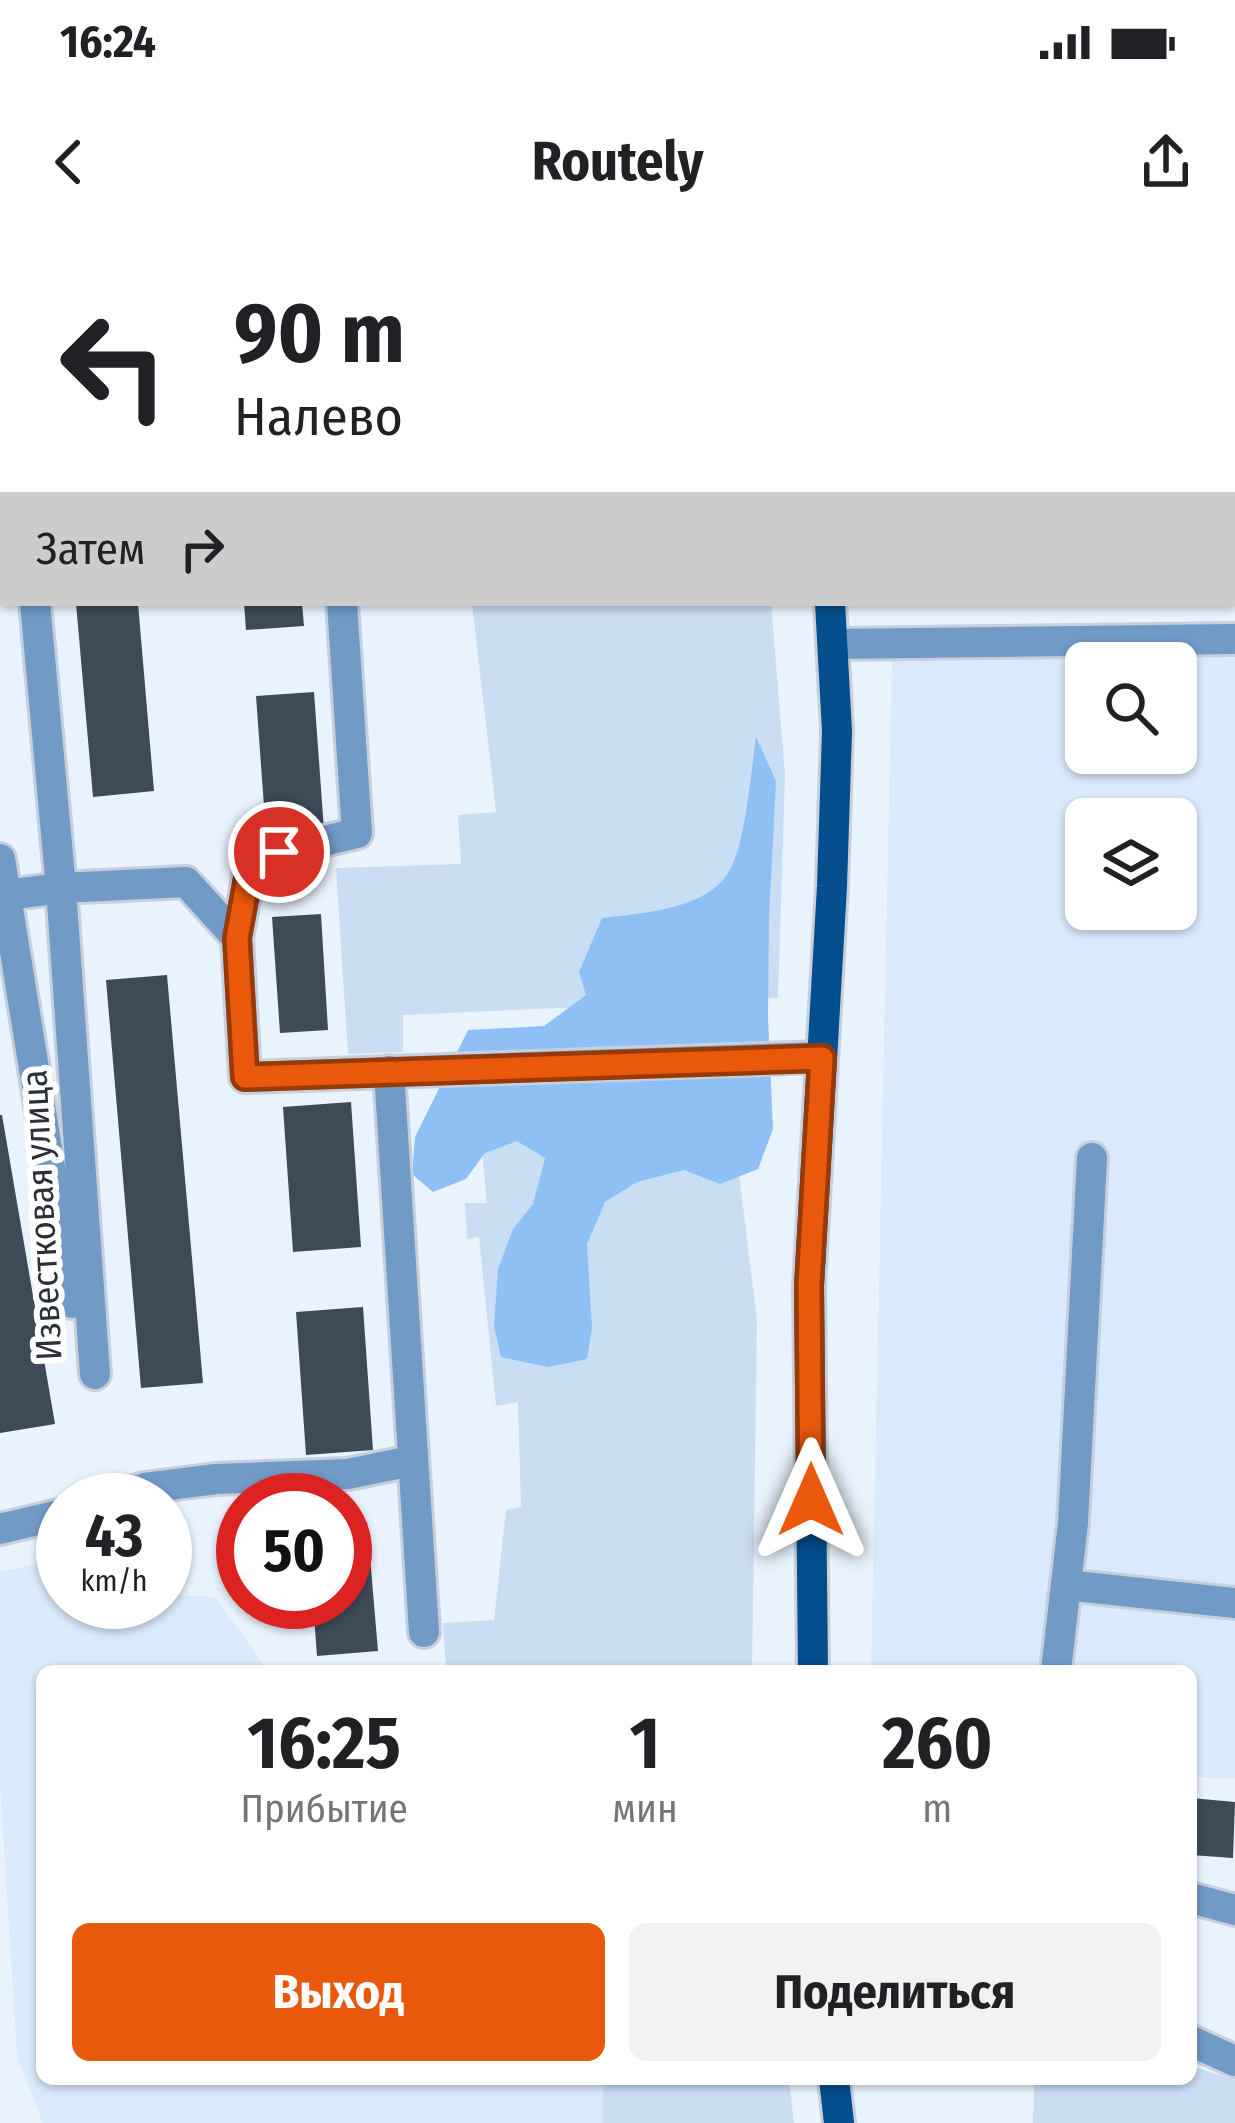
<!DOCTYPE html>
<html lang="ru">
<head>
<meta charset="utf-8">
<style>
  :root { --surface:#fff; --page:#f2f2f2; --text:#202124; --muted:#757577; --accent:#ea580c }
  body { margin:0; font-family:"Fira Sans Condensed",sans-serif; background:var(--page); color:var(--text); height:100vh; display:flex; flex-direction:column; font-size:45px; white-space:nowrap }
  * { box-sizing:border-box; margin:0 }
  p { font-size:39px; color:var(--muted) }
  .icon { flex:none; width:66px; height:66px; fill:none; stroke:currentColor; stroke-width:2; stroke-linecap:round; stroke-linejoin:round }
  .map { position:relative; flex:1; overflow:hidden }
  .side { position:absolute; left:36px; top:1425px; width:1161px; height:420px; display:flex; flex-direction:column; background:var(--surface); border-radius:18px; box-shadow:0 3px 9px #0004 }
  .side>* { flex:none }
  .top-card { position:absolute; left:0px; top:0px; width:1236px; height:366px; box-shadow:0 3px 9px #0004; background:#fff; color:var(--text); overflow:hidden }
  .buttons { position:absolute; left:1065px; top:402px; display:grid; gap:24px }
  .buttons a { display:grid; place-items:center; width:132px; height:132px; border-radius:18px; background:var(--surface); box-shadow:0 3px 9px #0004; font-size:60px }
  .speed { position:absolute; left:36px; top:1233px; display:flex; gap:24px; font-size:60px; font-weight:700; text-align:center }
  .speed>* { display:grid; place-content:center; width:156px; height:156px; border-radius:50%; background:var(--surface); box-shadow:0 3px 9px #0004; line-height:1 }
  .speed small { font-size:30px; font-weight:400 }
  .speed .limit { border:18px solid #d22; background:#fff; color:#111 }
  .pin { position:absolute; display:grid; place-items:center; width:102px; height:102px; color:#fff; margin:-51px; border:6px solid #fff; border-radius:50%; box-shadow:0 3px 12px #0007 }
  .me { position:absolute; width:132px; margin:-66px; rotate:0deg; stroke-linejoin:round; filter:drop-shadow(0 0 9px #0008) }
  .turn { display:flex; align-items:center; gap:42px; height:252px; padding:0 36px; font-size:54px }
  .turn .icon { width:156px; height:156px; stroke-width:2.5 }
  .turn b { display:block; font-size:84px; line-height:102px }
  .then { display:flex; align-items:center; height:114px; padding:0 36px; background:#0003; gap:24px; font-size:45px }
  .eta { display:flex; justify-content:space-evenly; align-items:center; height:204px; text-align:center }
  .eta b { font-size:72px; font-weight:700; line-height:84px }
  .cta { display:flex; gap:24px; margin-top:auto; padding:24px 36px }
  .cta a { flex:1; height:138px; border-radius:18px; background:var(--accent); color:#fff; font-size:48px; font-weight:700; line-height:138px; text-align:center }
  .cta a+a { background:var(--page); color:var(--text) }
  .status { display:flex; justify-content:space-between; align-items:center; height:84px; padding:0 60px; background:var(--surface); direction:ltr }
  .status svg { height:33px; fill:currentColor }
  header { display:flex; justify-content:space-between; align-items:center; height:156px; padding:0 36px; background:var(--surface); font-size:54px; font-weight:700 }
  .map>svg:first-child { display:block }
  .built { fill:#d9eafd; fill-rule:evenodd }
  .green { fill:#c9ddf3 }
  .forest { fill:#8ec0f6 }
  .building { fill:#3d4a58 }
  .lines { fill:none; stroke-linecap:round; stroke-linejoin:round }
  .minor-casing { stroke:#c7d0da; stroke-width:36 }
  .major-casing { stroke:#c7d0da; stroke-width:36 }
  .minor { stroke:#719ac7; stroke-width:30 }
  .major { stroke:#034e8c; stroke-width:30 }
  .route-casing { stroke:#983908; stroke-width:30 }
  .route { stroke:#ea580c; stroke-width:21 }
  .labels { text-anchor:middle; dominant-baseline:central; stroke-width:12; stroke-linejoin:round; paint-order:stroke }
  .street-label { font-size:36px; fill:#2b3137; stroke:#fff }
</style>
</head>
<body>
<div class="status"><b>16:24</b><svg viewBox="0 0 49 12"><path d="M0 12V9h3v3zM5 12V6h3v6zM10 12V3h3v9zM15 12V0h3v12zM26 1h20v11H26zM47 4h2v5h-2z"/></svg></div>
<header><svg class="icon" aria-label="back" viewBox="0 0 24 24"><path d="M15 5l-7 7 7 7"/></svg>Routely<svg class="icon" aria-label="share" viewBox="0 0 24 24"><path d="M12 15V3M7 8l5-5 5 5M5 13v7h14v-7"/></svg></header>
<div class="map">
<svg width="1235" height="1883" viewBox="0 0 1235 1883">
  <rect width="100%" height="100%" fill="#e9f3fe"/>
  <path class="built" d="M490,0h266l1,3h-266z
    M1235,396v1143l-44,-2v-106h-320l21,-1017zM1086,423h90v90h-90zM1086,579h90v90h-90z
    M52,1321l11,14v27h102v-8l50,3 54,74h-227v408h561v44h-560l-26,-66 -17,-273v-212z"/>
  <path class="green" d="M472,363h299l14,172 -7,223 -375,17v37l-55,2 -12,-186 125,-4 -3,-49 38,-3z
    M728,844l29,237 -5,350h-306l-3,-48 51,-3 12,-110 15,-3 -3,-105 -22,4 -17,-169 -12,2 -2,-36h22l-10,-102z
    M1191,1826l44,14v43h-202l1,-44h157z
    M603,1839h186l5,44h-191z"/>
  <path class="forest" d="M1070,0h165v55l-2,-52h-153z
    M756,497l20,44 -7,136 -1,100 5,112 -15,40 -38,15 -36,-14 -47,12 -32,20 -18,42 5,84 -5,31 -39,8 -47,-10 -7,-31 4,-57 15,-40 20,-25 12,-46 -28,-17 -32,12 -19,26 -33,13 -21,-18 3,-37 53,-107 76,-4 42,-31 -7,-23 23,-54c40,-5 108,-8 129,-50 15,-30 20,-96 25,-131z"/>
  <path class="building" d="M76,363h62l16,188 -61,6z
    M244,363h58l2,23 -58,4z
    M314,452l10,138 -58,4 -10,-138z
    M321,674l7,116 -48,3 -8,-116z
    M167,735l36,408 -62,5 -35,-408z
    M351,862l10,145 -68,5 -10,-145z
    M0,875h2l53,309 -55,9z
    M363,1067l10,143 -67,5 -10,-143z
    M367,1282l11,129 -61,5 -4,-54h32v-79z
    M1191,1558l44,4 -2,56 -42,-3z"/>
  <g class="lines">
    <defs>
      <path id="minor" d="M0,144h3
        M35,363l26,285 34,486
        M833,404l402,-5
        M0,619l72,444
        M6,655l55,-7 125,-6 51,56 8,139 577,-20
        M237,698l11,-60 31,-26 78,-19 -15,-230
        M389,831l35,561
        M107,1260l38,-12 71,-9 132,-5 63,-13
        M0,1289l63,-15
        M1066,1345l169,18
        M1056,1431l17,-148 19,-365
        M1191,1658l44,12
        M1191,1801l44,20"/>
      <path id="major" d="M805,0v3
        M813,1431l-4,-385 23,-400 5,-155 -7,-128
        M834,1839l5,44"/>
    </defs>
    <use href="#minor" class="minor-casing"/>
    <use href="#major" class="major-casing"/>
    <use href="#minor" class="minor"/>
    <use href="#major" class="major"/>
  </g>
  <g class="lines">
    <defs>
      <path id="route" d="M279,612l-31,26 -11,60 8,139 577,-19 -13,228 2,214"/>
    </defs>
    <use href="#route" class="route-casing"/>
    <use href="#route" class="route"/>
  </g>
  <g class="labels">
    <g class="street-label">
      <text transform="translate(42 975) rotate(-93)">Известковая улица</text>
    </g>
  </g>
</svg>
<div class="buttons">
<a><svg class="icon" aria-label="search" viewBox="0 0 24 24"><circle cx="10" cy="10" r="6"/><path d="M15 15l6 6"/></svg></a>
<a><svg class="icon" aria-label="layers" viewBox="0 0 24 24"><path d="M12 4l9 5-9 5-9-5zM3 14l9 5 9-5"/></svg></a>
</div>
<div class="speed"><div>43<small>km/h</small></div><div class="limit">50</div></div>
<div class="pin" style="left:279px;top:612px;background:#d93025"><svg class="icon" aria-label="arrive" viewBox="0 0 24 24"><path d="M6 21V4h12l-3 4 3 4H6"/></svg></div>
<svg class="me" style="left:811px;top:1260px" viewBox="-20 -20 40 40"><path d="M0-17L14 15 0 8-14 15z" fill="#ea580c" stroke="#fff" stroke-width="4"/></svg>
<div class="top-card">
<div class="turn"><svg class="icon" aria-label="left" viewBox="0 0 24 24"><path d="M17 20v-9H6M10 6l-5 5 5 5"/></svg><div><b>90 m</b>Налево</div></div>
<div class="then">Затем<svg class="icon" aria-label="right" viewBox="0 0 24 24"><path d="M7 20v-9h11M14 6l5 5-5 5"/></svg></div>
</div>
<section class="side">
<div class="eta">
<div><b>16:25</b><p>Прибытие</p></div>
<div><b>1</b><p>мин</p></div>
<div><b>260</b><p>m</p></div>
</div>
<div class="cta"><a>Выход</a><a>Поделиться</a></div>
</section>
</div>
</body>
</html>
